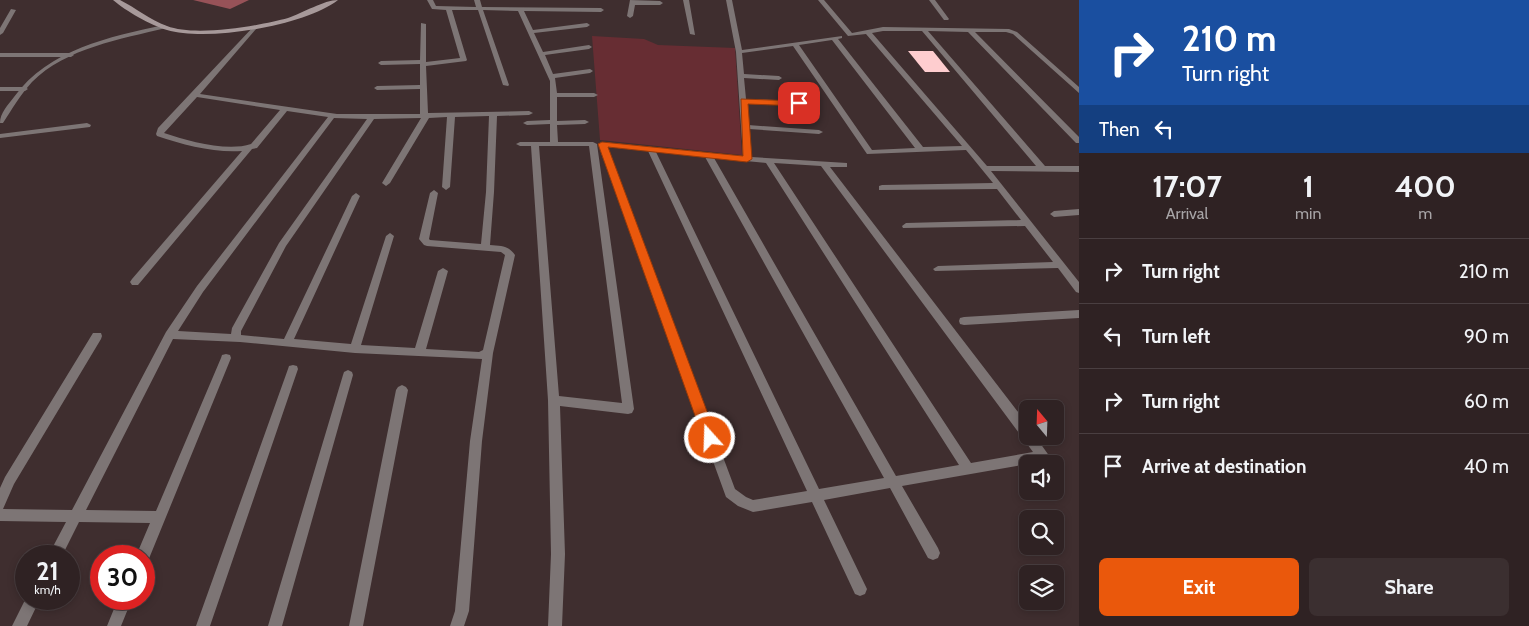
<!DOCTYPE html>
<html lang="en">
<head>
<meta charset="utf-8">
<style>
  :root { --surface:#2f2223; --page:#3b2f30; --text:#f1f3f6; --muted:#a7a4a6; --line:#4a3f41; --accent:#ea580c }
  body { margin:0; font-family:Cabin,sans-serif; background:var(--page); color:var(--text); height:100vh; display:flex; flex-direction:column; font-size:19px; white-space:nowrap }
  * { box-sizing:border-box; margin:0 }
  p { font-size:16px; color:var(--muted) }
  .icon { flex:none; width:28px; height:28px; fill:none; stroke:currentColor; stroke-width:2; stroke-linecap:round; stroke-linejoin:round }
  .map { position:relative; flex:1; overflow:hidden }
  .drawer { display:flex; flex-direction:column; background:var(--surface); width:450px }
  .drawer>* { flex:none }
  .banner { background:#1a4fa0; color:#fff; overflow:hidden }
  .needle { width:32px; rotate:341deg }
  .buttons { position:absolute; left:1019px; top:400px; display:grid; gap:10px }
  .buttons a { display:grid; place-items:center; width:45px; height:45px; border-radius:8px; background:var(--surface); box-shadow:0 2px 8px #0003,0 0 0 1px var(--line); font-size:25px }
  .speed { position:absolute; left:15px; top:545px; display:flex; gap:10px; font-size:25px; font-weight:700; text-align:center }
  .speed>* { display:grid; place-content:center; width:65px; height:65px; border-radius:50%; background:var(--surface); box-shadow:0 2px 8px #0003,0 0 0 1px var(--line); line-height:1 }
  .speed small { font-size:12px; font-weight:400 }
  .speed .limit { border:8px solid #d22; background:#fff; color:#111 }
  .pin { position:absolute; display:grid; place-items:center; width:42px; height:42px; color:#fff; margin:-21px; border-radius:10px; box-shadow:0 2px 8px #0006 }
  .me { position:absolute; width:55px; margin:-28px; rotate:340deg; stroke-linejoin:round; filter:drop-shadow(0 0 4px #0008) }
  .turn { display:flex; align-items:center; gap:18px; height:105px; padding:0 20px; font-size:22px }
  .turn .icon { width:65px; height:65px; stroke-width:2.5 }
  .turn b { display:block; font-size:35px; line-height:42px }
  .then { display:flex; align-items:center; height:48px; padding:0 20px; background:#0003; gap:10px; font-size:19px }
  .eta { display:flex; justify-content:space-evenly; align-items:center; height:85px; text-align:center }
  .eta b { font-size:30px; font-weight:700; line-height:35px }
  .action { display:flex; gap:10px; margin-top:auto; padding:10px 20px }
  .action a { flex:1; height:58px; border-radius:8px; background:var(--accent); color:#fff; font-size:20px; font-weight:700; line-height:58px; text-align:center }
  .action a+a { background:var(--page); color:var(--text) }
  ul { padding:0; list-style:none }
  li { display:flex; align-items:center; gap:15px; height:65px; padding:0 20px; border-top:1px solid var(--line) }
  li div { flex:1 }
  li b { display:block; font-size:19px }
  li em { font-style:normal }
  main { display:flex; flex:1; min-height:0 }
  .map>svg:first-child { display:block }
  .green { fill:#672d33 }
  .forest { fill:#975258 }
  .building { fill:#fecdcf }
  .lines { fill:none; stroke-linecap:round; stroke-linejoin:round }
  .minor { fill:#7d7575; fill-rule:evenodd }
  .tertiary { fill:#7d7575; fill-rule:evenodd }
  .secondary { fill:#a7999a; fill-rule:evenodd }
  .route { fill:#ea580c; stroke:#983908 }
</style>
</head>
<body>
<main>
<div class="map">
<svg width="1079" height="626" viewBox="0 0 1079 626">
  <rect width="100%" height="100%" fill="#3f2e2f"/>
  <path class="green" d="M592,36l52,3 14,6 77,3 7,107 -142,-15z"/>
  <path class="forest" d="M193,0h56l-19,9z"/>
  <path class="building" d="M908,51h25l17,21h-25z"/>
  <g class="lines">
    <path class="minor" d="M427,0h6l3,6 40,1 -2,-7h6l2,7 119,1 3,2 -3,2 -77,-1 9,19 54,-7 3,2 -3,2 -53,6 9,19 46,-7 3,2 -3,2 -44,6 8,19 37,-5 3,2 -3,2 -35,5 2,15h37l4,2 -4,2h-37v24l28,-1 4,2 -4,2 -28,1 1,17h35l4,2 37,265 -2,4 -4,1 -68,-8 5,148 -3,72h-14l3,-72 -3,-154 -17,-254h-11l-4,-2 4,-2h30v-18l-23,1 -4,-2 4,-2 23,-1v-39l-32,-70 -35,-1 26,75 -1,1 -5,-1 -25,-75h-26l15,50 -1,1 -40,5 2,47 101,-2 4,2 -4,2 -32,1 -3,76 -4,53c11,1 18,0 25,10l-22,98 -11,88 -13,170 -5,15h-14l5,-15 15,-170 12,-82 -127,-6 -115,-11 -67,-3 -87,171 70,1 65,-153 1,-3 4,-1 4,1 1,3 -83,203 -4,1v-6h-8l14,-33 -71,-1 -17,34h-14l18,-34 -66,-1v-33l5,-11 88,-144h8l1,3 -1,3 -87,145 -11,25 69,1 94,-178 31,-46 131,-169 -41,-6 -30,37 -5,1 -114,136h-6l-2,-3 2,-3 110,-128c-28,2 -58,-6 -85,-15l-1,-2 2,-6 96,-102 3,2 -1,1 -56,65 137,20h83v-25l-43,1 -3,-2 3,-2 43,-1v-21l-39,1 -3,-2 3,-2 39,-1 1,-37 5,1v38l34,-4 -14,-48 -14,-1zM197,97l83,13 -29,34c-24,8 -63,-3 -87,-11zM489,116l-3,76 -5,52 -51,-4 -1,-1 9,-46 -4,-3 -4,3 -11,46 5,6 3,1 74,6 4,3 -22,95 -4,2 -53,-3 22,-78 -5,-3 -5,3 -23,77 -54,-3 33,-109 -4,-3 -4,3 -35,108 -57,-5 66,-143 -4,-3 -4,3 -68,143 -43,-4v-4l45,-85 88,-127 47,-1 -39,65 4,3 4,-3 39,-65 18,-1 -5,70 4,3 4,-3 5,-70zM334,118l33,1 -88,124 -47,85 -1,6 -53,-3 25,-39zM539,146h50l33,257 -63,-7z
      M630,0l30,1 3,2 -3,2h-25l-2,11 -3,2 -3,-2z
      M683,0h6l6,35 -5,-1z
      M726,0h6l10,50 100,-14v2l-4,1 85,108 39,-1 -96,-112 -18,2 -30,-36h6l28,33 31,-6 126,2 8,3 62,55v6l-66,-59 -7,-2h-31l104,105v6h-3l-108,-111 -40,-1 117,135h34v6l-88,-1 88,111v11l-3,-1 -18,-24 -123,3 -2,-2 5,-3 115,-4 -28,-36 -122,2 -1,-2 4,-3 115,-3 -24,-31 -118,1v-4l3,-1 111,-2 -27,-33 -99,4 -74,-108 -51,7 2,21 35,2 3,2 -3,2 -35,-2 2,21 53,2 4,2 -4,2 -53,-2 2,22 71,5 4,2 -4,2 -70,-5 2,28 96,6v4h-17l198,258v11h7l20,28h-13l-2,-2 -12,2 -126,22 36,62 2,5 -2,5 -5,2 -5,-2 -38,-70 -66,12 43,89 -2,5 -5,2 -5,-2 -43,-92 -59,10 -15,-6 -12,-9 -128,-353 4,-2 141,14 -7,-104zM883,31h39l114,135h-49l-115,-133zM832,40l83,108 -43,2 -73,-105zM607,147l41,4 159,340 -54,9 -7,-3 -11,-8zM656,152l49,5 179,321 -65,11zM714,158l52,5 193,302 -63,11zM774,163l47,3 212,286 -62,11z
      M929,0h6l14,19 -1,1h-4z
      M11,9l5,1 -13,23 -3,2v-7z
      M0,53h71l3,2 -3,2h-71z
      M0,87h25l3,2 -3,2h-25z
      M87,123l4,2 -1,2 -90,11v-4z
      M1079,209v6l-25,2 -4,-3 4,-3z
      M1079,310v8l-115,7 -4,-1 -1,-3 1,-3 4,-1z
      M293,365l4,1 1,3 -88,257h-14l92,-257 1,-3z
      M348,370l4,2 1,3 -71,251h-14l75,-251 1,-3z
      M402,385l4,2 2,3 -45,236h-14l47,-236 2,-3z
      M26,598l14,1 -13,27h-15z
      M118,599h14l-11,27h-14z"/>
    <path class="tertiary" d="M164,25l3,2 -1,1c-45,11 -100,20 -134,54 -11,12 -20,27 -29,41h-3c0,-10 8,-18 14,-26 35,-48 95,-60 150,-72z"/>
    <path class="secondary" d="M113,0h7c16,8 30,20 47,26 28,11 92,0 121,-8 15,-5 36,-18 50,-18 -33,26 -131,42 -171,30 -17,-5 -41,-19 -54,-30z"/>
  </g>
  <path class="route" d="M741,99l58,2 4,2 -4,3 -51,-2 4,55 -5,3 -139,-15 109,291 -2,4 -5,2 -5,-2 -2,-4 -105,-294 4,-2 141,14z"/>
</svg>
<div class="buttons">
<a><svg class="needle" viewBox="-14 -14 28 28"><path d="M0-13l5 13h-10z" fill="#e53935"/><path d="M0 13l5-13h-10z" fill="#a7a4a6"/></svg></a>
<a><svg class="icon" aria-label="sound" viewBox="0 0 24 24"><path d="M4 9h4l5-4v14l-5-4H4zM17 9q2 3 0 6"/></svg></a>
<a><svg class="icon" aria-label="search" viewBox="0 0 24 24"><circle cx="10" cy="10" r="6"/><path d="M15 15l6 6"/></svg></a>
<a><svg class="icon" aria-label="layers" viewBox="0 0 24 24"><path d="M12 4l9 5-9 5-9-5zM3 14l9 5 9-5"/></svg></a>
</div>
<div class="speed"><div>21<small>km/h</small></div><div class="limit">30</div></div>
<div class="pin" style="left:799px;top:103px;background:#d93025"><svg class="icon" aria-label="arrive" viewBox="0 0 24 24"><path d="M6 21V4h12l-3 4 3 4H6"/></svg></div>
<svg class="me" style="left:710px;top:438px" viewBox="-20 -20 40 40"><circle r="17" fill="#ea580c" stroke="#fff" stroke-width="3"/><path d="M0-11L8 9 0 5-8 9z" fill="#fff"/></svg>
</div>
<section class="drawer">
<div class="banner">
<div class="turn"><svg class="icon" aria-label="right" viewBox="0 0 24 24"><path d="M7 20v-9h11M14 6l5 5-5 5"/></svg><div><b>210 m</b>Turn right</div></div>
<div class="then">Then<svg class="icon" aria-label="left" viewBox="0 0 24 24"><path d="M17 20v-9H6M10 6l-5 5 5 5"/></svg></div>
</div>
<div class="eta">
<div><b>17:07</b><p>Arrival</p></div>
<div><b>1</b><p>min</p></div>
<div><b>400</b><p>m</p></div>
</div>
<ul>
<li><svg class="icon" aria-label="right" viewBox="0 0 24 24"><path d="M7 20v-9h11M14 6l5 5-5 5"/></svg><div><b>Turn right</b></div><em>210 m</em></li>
<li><svg class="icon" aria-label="left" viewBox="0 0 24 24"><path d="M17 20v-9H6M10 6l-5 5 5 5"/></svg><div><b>Turn left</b></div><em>90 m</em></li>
<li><svg class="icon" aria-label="right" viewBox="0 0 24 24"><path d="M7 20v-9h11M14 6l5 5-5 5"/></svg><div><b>Turn right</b></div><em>60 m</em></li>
<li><svg class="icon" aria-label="arrive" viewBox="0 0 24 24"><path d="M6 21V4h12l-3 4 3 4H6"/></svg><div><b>Arrive at destination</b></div><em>40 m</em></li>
</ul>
<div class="action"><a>Exit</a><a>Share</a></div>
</section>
</main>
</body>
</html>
